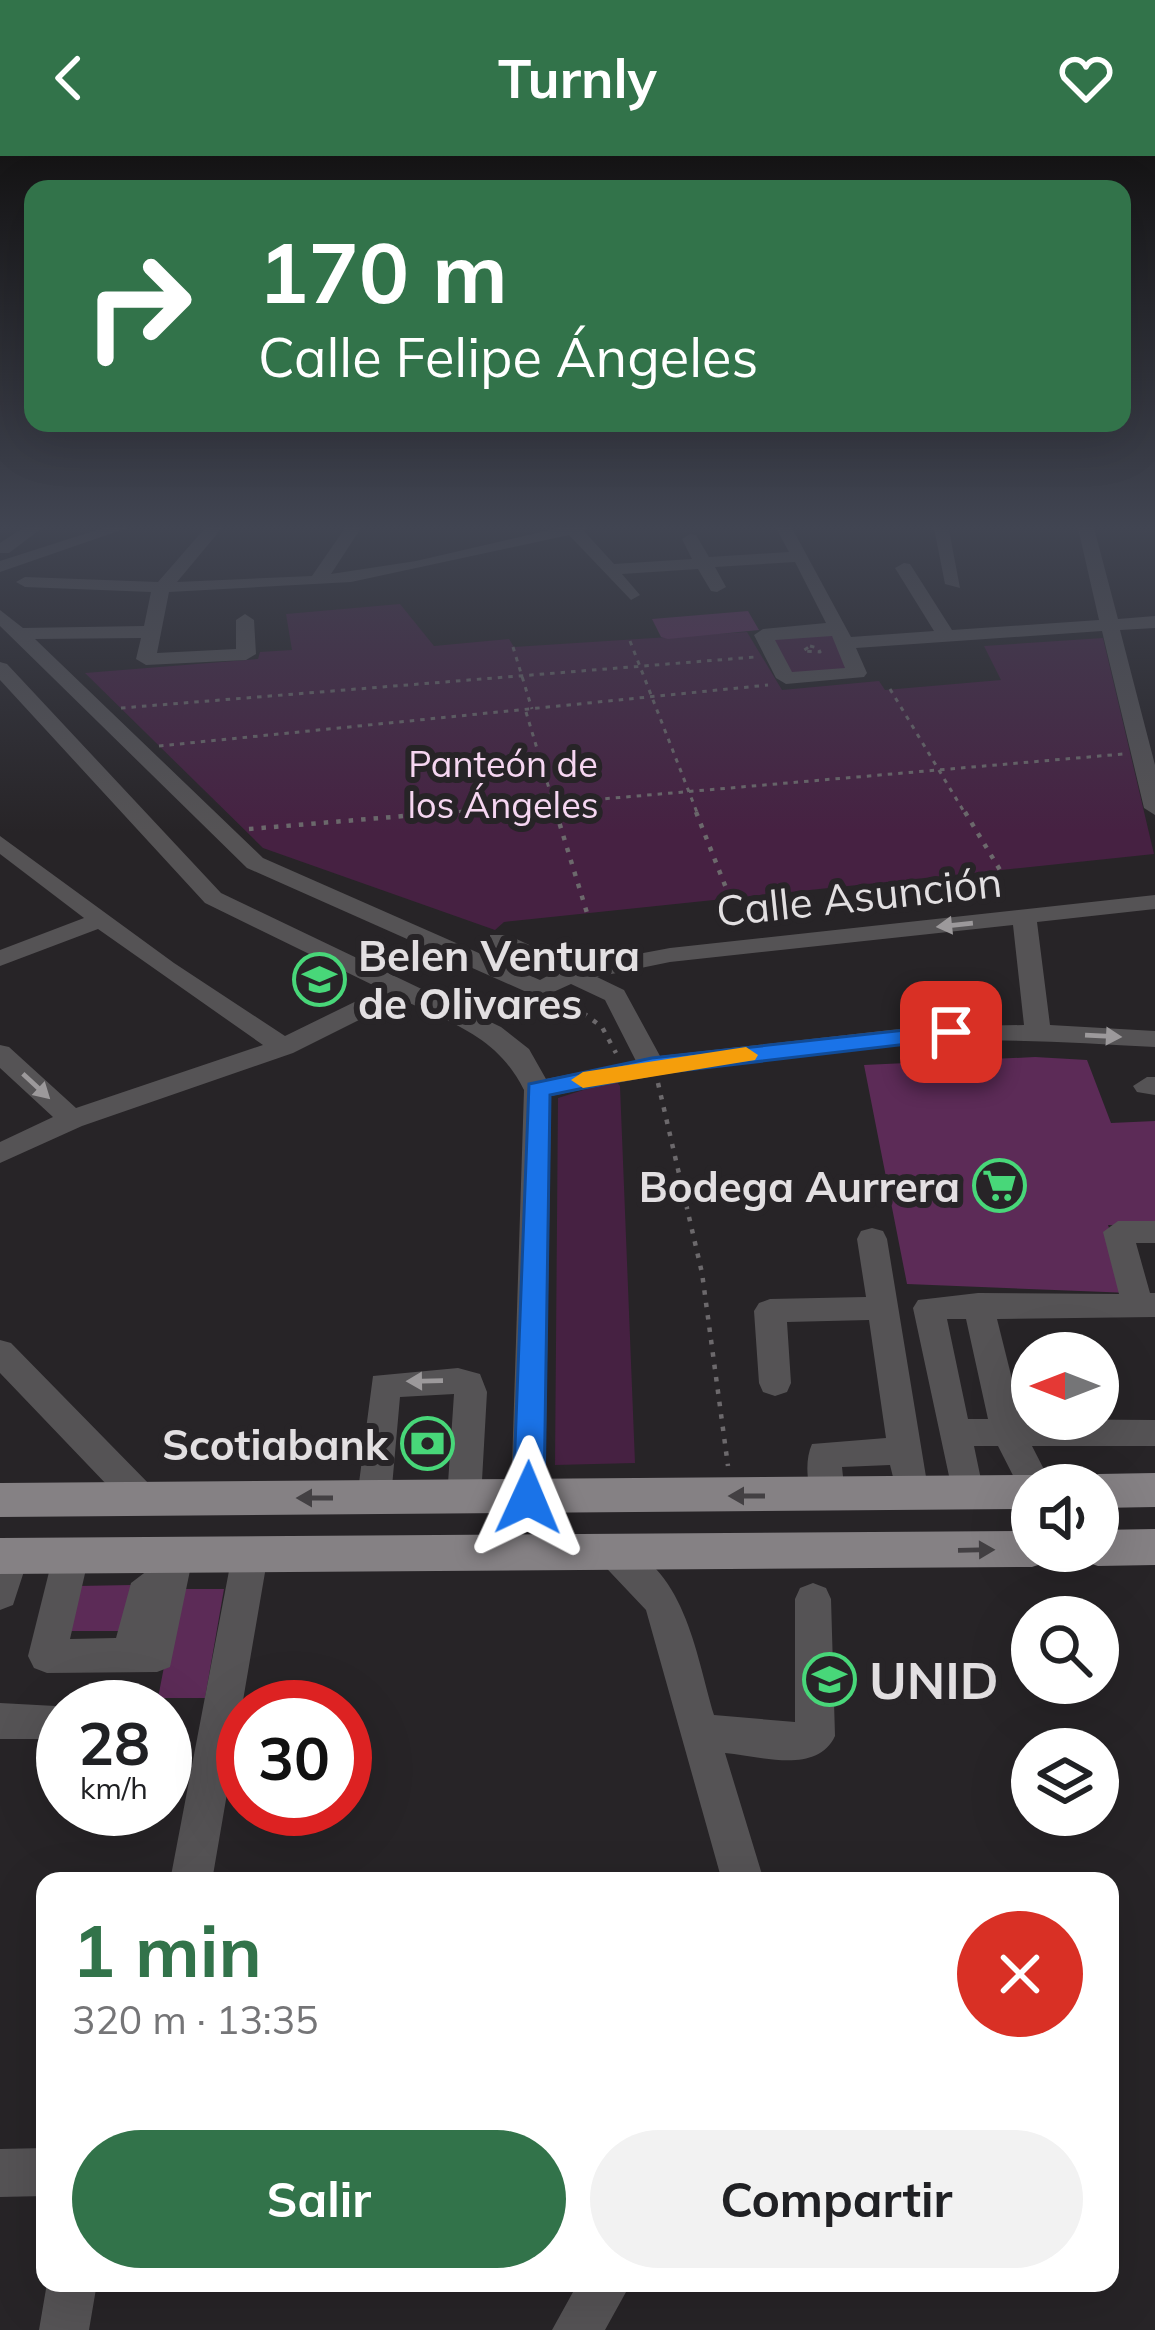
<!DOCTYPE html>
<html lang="es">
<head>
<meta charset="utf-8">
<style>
  :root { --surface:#fff; --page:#f2f2f2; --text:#202124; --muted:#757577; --accent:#32734a }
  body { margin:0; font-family:Mulish,sans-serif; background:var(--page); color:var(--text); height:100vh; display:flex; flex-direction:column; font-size:45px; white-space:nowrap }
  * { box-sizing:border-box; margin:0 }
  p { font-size:39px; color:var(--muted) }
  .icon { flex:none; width:66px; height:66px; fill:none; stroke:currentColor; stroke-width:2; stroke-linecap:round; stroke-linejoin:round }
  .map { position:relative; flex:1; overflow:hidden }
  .drawer { position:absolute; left:36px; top:1716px; width:1083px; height:420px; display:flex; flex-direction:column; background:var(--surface); border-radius:24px; box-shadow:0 12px 48px #0002 }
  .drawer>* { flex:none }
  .banner { position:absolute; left:24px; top:24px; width:1107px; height:252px; border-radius:24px; box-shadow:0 12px 48px #0002; background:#32734a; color:#fff; overflow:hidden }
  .needle { width:78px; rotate:270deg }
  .controls { position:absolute; left:1011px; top:1176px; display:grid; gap:24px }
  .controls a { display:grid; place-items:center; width:108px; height:108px; border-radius:50%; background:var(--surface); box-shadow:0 12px 48px #0002; font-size:60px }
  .speed { position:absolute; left:36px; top:1524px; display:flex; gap:24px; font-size:60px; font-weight:700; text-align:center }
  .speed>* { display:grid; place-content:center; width:156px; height:156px; border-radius:50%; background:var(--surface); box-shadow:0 12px 48px #0002; line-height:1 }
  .speed small { font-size:30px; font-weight:400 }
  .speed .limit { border:18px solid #d22; background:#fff; color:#111 }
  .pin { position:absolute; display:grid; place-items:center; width:102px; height:102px; color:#fff; margin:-51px; border-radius:24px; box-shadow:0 6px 18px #0006 }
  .me { position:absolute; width:132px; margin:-66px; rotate:1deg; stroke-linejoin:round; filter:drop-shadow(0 0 9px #0008) }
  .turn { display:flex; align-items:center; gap:42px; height:252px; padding:0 36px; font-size:54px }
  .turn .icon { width:156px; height:156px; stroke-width:2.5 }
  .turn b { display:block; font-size:84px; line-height:102px }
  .round { display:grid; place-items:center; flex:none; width:126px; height:126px; border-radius:63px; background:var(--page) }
  .head { display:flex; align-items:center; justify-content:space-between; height:204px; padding:0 36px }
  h1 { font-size:72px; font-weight:700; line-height:90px; color:var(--accent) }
  .primary-button { display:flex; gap:24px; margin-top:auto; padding:24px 36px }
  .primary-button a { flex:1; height:138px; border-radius:72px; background:var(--accent); color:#fff; font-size:48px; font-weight:700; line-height:138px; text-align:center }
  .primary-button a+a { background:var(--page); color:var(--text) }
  header { display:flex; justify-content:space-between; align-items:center; height:156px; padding:0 36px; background:var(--accent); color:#fff; font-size:54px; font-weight:700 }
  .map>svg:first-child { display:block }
  .green { fill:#462142 }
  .building { fill:#5c2b57 }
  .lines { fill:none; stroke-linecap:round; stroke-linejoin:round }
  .path-far1 { stroke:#6c696c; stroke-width:3; stroke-dasharray:4.5 6; stroke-linecap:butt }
  .path { stroke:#6c696c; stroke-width:4.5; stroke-dasharray:4.5 8; stroke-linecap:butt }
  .minor { fill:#555355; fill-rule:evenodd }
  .major { fill:#858184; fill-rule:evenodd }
  .oneway { fill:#9c999b }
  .oneway2 { fill:#434043 }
  .route { fill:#1a73e8; stroke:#114b97; stroke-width:3 }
  .slow { fill:#f59e0b }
  .labels { text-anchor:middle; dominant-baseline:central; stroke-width:12; stroke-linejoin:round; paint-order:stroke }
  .far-park-label { font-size:36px; fill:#f6d6f1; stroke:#272427 }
  .street-label { font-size:42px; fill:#e2dfe1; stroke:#272427 }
  .poi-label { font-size:42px; font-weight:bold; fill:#e2dfe1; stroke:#272427; text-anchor:end }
  .near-poi-label { font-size:51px; font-weight:bold; fill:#e2dfe1; stroke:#272427; text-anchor:start }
</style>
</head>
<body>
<header><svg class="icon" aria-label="back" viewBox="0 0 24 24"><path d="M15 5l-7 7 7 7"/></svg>Turnly<svg class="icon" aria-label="heart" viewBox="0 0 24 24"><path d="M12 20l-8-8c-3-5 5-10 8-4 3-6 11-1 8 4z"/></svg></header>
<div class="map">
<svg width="1155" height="2174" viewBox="0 0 1155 2174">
  <rect width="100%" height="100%" fill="#272427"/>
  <path class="green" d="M400,448l34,42 75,-7 5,8 233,-15 35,58 97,-9 6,9 116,-10 -17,-34 119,-8 51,216 -650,68 -9,8 -232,-82 -178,-175 173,-14 2,-7 32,-2 -6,-36z
    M829,474l23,41 -62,6 -23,-41z
    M615,924l5,6 15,377 -80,2 3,-367z"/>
  <path class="building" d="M748,455l11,19 -91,9 -7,-2 -9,-18z
    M1035,901l52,3 24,63 44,-2v105l-47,-1 23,68 -224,-9 -43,-219z
    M132,1429l-10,46h-55l11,-45z
    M179,1433h45l-19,109h-47z"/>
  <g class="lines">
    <path class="path-far1" d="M630,485l68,174
      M810,490l8,2 2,4 -17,-1z
      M513,491l19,62
      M890,533l76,126
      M121,552l634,-51
      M526,556l31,103
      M159,590l609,-61
      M417,659l706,-61"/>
    <path class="path" d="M556,656l31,101
      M696,656l34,86
      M965,656l35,58
      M249,673l203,-17
      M563,842l39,29 14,26
      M505,865l23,-21
      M658,927l44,190 26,193"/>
    <path class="minor" d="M23,372h19l-33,25h-9v-10z
      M103,372h24l-127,44v-11z
      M205,372h17l-45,54 135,-6 33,-48h16l-30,46 85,-13 143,-33h27l-2,3 30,33 78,-5 -10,-20 8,-5 6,1 13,22 80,-5 -13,-24h16l59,109 83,-6 -39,-63 9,-5 6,1 42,66 147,-10 -21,-92h16l24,91 37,-3v12l-35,2 35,135v50l-11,-7 -42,-177 -246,17 11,25 -3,4 -78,7 -10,-6 -22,-43 9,-6 63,-6 -31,-61 -80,5 11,20 -9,5 -6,-1 -13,-22 -76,5 18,21 -9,5 -62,-65 -218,47 -182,10 -12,61 79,-4v-29l9,-6 9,6 2,34 -10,6 -100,5 -10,-6 5,-21 -106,1 228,219 277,122 11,-6 -61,-29v-10h18l66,31 96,-18 485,-53v14l-118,13 13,103 105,6v16c-79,-4 -160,-10 -239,-4 -122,9 -245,28 -365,53l-6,402 -5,10 -12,4 -12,-4 -5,-10 13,-408c-27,-54 -71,-66 -123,-91l-108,54 -211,73 -82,37v-21l53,-25 -53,-49v-23l9,2 67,61 187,-63 -165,-116 -98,37v-16l84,-32 -84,-64v-18l174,127 111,73 96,-47 -176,-86 -205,-223v-18l7,2 214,229 280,134 28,22 17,30 90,-18 -31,-61 -34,-16 -22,10h-18l-284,-126 -247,-242v-16l23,18 121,-2 7,-34 -126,-5 -9,-5 9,-5 133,5zM832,480l13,32 -53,4 -17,-32zM1013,769l11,100 -107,2 -257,29 -36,-66 -27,-13 73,-15z
      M934,372l15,2 11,58 -15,-4z
      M1147,921h8v18l-18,-3 -4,-6z
      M1118,1065h37v22h-19l14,50h5v24l-158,2 25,100 133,1v26h-123l20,39h-20v13l-9,-3 -25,-49h-24l10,48 -5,10 -12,4 -12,-4 -42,-196 5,-8 60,-7 141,1 -16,-62zM947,1163h19l22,100h-20z
      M872,1072l11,3 4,8 42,256 -5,10 -12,4 -12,-4 -10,-40 -48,2 3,29 -5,10 -12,4 -12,-4c-9,-16 -12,-45 -4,-62l74,-6 -17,-118 -82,2 4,61 -4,9 -12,4 -12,-4 -4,-9 -5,-72 5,-8 11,-4 96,-2 -9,-58 4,-8z
      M0,1184l11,3 143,146 5,10 -5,10 -12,4 -12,-4 -130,-136z
      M458,1212l22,6 7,18 -6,106 -5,10 -12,4 -12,-4 -5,-10 7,-104 -54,3 -9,101 -5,10 -12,4 -12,-4 -5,-10 16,-122z
      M250,1384l13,4 5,11 -56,326h-42l62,-326 5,-11z
      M612,1384c73,25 83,111 102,175l81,7v-123l5,-11 13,-5 13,5 5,11 4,137c-18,39 -74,20 -110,17l39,128h-42l-76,-271 -52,-55 5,-11z
      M11,1385l13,4 5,11 -16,49 -13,5v-65z
      M71,1385l13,4 5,11 -19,83 46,-1 15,-55 25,-19 6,-19 13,-4 13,4 5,11 -23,111 -13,5 -110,1 -13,-5 -6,-12 25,-100 5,-11z
      M0,1547l74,4h-11v32h-63z
      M45,1992v48l-45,1v-48z
      M47,2127h50l-8,47h-50z
      M578,2127h53l-26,47h-53z"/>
    <path class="major" d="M1155,1317v34l-57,1v-23h-18l18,-11z
      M1032,1319l17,10h-17v24l-1032,8v-34z
      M1155,1373v36l-57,1 -15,-5 -5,-10h20v-21z
      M1032,1375v20h20l-5,11 -15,5 -1032,7v-36z"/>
  </g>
  <defs><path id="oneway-solid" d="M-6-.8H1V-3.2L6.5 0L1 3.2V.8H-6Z" transform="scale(3)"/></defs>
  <g class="oneway">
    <use href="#oneway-solid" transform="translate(955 769) rotate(174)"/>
    <use href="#oneway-solid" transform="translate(1103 880) rotate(3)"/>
    <use href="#oneway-solid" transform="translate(36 930) rotate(43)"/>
    <use href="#oneway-solid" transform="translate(425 1225) rotate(179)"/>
  </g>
  <g class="oneway2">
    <use href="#oneway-solid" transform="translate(747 1340) rotate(180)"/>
    <use href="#oneway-solid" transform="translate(315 1342) rotate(180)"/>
    <use href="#oneway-solid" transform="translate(976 1394) rotate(-1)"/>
  </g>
  <linearGradient id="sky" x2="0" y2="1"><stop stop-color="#151415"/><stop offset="0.55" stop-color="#414552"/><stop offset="1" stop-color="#414552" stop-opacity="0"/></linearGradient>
  <rect width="1155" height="676" fill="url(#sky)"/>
  <path class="route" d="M951,869l8,2v11l-307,36 -102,21 -6,403 -5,9 -11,4 -11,-4 -4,-9 16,-414 123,-26z"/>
  <path class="slow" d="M746,891l12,8 -3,5 -172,28 -12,-8 12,-8z"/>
  <defs>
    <symbol id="school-ring" viewBox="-11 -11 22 22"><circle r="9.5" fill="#272427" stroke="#48d779" stroke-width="1.5"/><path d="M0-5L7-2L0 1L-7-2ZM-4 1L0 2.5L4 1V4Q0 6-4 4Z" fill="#48d779"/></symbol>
    <symbol id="supermarket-ring" viewBox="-11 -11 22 22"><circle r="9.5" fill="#272427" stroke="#48d779" stroke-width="1.5"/><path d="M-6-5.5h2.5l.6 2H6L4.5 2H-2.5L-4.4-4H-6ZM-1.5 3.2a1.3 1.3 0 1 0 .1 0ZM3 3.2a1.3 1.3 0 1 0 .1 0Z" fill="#48d779"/></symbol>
    <symbol id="bank-ring" viewBox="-11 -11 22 22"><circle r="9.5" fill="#272427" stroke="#48d779" stroke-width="1.5"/><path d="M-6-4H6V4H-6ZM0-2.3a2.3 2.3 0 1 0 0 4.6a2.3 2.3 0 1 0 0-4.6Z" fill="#48d779"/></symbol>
    <symbol id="university-ring" viewBox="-11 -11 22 22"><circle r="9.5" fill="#272427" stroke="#48d779" stroke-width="1.5"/><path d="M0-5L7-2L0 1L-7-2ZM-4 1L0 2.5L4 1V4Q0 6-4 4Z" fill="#48d779"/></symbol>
  </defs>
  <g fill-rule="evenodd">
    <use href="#school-ring" x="290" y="794" width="59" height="59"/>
    <use href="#supermarket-ring" x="970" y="1000" width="59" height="59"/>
    <use href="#bank-ring" x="398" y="1258" width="59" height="59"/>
    <use href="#university-ring" x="800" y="1494" width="59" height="59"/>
  </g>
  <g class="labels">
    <g class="far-park-label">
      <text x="503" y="607">Panteón de<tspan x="503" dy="41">los Ángeles</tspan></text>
    </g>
    <g class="street-label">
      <text transform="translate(859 740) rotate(-6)">Calle Asunción</text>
    </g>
    <g class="poi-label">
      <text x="358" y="799" text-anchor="start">Belen Ventura<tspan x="358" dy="48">de Olivares</tspan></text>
      <text x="960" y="1030">Bodega Aurrera</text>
      <text x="388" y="1288">Scotiabank</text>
    </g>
    <g class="near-poi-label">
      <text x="869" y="1524">UNID</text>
    </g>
  </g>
</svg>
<div class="controls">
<a><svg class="needle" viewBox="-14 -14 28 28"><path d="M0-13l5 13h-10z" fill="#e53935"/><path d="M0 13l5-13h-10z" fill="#757577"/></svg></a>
<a><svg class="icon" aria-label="sound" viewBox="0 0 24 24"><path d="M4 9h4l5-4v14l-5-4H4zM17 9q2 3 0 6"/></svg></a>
<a><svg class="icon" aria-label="search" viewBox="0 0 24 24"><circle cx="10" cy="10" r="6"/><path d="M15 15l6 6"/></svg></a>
<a><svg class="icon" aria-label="layers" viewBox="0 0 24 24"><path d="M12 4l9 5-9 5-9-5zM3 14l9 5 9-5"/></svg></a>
</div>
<div class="speed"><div>28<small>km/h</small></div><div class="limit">30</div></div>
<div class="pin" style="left:951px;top:876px;background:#d93025"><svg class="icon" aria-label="arrive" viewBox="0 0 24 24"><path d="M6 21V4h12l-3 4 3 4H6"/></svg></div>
<svg class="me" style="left:528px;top:1342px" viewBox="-20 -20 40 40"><path d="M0-17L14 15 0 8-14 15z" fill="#1a73e8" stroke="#fff" stroke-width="4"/></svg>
<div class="banner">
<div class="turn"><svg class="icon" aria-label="right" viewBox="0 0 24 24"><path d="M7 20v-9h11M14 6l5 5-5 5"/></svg><div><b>170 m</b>Calle Felipe Ángeles</div></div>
</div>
<section class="drawer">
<div class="head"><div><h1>1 min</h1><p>320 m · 13:35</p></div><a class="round" style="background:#d93025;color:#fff"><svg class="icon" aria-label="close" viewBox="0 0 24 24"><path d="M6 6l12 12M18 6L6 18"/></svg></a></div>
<div class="primary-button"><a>Salir</a><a>Compartir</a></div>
</section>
</div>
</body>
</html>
